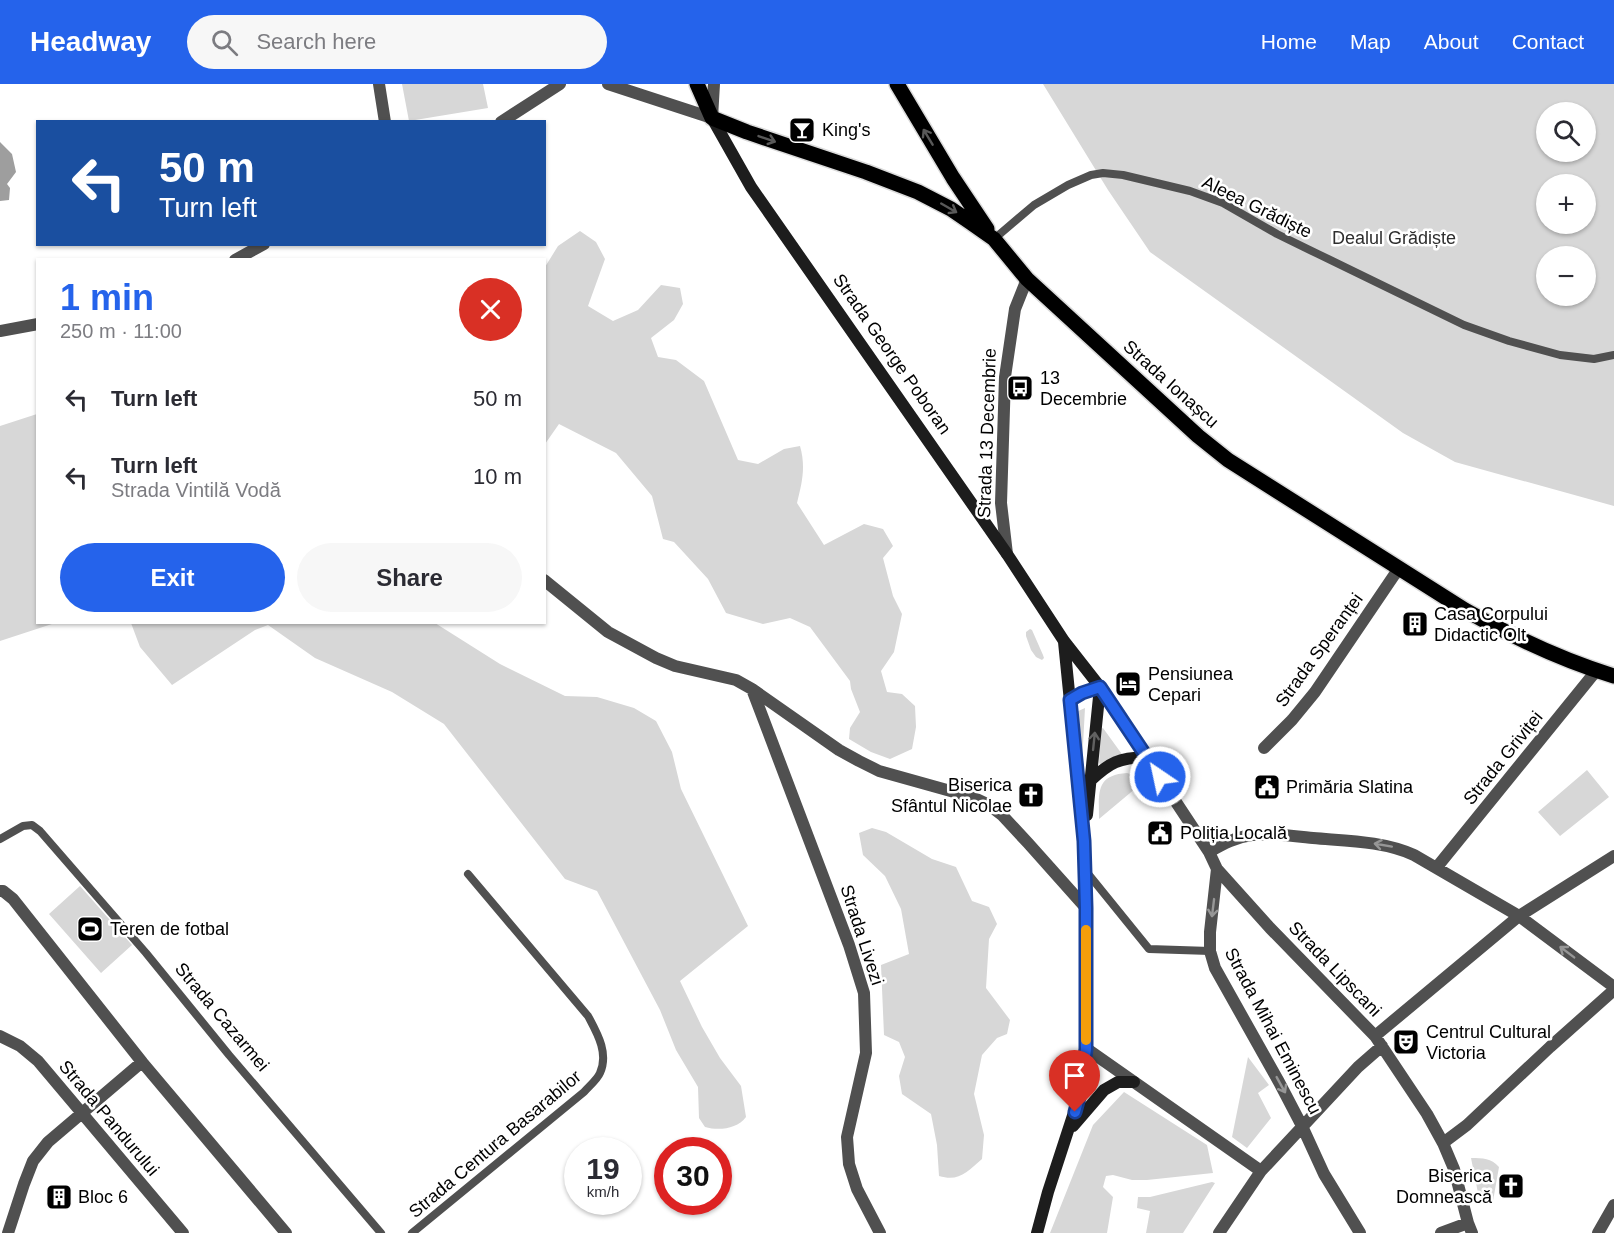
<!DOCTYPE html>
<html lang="en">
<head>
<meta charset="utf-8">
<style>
  :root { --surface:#fff; --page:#f7f7f7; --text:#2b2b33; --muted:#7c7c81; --accent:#2563eb }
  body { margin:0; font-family:Arial,sans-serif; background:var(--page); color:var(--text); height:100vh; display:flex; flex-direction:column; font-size:22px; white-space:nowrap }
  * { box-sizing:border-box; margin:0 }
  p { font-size:20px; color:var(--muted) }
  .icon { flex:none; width:33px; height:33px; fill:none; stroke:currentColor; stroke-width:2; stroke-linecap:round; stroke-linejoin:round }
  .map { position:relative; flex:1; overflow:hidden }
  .details { position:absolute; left:36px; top:174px; width:510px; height:366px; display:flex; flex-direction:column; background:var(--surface); border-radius:0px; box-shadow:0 2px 4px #0004 }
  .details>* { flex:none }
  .top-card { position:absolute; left:36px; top:36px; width:510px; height:126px; border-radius:0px; box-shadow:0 2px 4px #0004; background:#1a4fa0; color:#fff; overflow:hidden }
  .tools { position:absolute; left:1536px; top:18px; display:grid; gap:12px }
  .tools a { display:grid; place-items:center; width:60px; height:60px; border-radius:50%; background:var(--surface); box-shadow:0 2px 4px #0004; font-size:30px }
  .speed { position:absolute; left:564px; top:1053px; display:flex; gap:12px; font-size:30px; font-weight:700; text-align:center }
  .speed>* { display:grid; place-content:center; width:78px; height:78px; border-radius:50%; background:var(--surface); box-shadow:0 2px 4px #0004; line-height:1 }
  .speed small { font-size:15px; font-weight:400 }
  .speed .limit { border:9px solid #d22; background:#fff; color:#111 }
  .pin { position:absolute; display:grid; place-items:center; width:51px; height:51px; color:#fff; margin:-62px -26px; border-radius:50% 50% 50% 0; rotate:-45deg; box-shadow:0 0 6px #0007 }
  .pin .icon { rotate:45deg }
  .me { position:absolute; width:66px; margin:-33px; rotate:326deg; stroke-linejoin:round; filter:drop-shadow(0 0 4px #0008) }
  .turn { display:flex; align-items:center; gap:21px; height:126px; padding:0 24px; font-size:27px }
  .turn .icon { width:78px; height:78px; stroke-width:2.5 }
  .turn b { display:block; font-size:42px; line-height:51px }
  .round { display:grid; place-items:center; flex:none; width:63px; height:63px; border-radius:32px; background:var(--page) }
  .overview { display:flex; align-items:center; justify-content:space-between; height:102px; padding:0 24px }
  h1 { font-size:36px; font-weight:600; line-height:45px; color:var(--accent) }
  .cta { display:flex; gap:12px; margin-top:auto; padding:12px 24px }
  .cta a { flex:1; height:69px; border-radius:36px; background:var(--accent); color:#fff; font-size:24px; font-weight:600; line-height:69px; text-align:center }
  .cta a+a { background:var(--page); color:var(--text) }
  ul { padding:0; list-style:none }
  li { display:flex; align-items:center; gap:18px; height:78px; padding:0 24px }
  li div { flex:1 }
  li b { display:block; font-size:22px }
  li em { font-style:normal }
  header { display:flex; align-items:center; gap:36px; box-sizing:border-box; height:84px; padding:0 30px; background:var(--accent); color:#fff }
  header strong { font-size:28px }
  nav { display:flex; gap:33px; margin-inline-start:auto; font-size:21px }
  .search { width:420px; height:54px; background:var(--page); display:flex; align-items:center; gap:15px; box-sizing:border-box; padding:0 21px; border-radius:33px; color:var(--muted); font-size:22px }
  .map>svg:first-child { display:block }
  .green { fill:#d7d7d7; fill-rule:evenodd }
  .water { fill:#9e9e9e }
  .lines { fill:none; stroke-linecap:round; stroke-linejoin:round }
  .primary-casing { stroke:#dbdbdb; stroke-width:18 }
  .lane { stroke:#505050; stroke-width:8 }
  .street { stroke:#505050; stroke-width:12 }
  .secondary { stroke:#1d1d1d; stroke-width:12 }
  .primary { stroke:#000; stroke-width:15 }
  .oneway { stroke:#595959 }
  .oneway2 { stroke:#616161 }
  .oneway3 { stroke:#969696 }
  .route-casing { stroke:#184099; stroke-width:15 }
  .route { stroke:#2563eb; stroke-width:10 }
  .slow { stroke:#f59e0b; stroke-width:10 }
  .labels { text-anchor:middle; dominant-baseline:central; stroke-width:5; stroke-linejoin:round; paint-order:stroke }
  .poi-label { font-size:18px; fill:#000; stroke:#fff; text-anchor:start }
  .street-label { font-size:18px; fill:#000; stroke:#fff }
  .park-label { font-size:18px; fill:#2e2e2e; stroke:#fff }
</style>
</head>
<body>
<header>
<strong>Headway</strong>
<div class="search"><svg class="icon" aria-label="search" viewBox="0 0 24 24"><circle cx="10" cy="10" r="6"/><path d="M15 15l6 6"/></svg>Search here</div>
<nav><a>Home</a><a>Map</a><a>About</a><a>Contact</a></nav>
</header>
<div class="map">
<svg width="1614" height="1149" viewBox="0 0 1614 1149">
  <rect width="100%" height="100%" fill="#fff"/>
  <path class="green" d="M402,0h81l5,24 -79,13z
    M1043,0h571v422l-159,-44 -52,-29 -253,-181 -42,-62zM1546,28h40v40h-40zM1546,100h40v40h-40zM1546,172h40v40h-40z
    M580,147l16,11 9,17 -17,47 25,15 25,-11 23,-25 19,3 3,16 -9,16 -23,18 7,19 18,3 28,21 34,79 20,4 26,-15 16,-3c6,21 2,37 -3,57l27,42 40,-21 19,5 10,17 -10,12 10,38 9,18 -8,38 -13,19 6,21 15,2 13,12 1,21 -4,22 -22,10 -19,-7 -22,-13 1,-11 10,-16 -9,-23 -1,-8 -40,-54 -20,-9 -27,6 -37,-11 -18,-34 -34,-37 -11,-3 -11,-43 -36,-43 -57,-29 -14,20v-177l13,-21z
    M37,330l1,208 17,1 -55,18v-215z
    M131,539h304l65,41 65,32 32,1 37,11 22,13 16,31 9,37 67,137 -68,55 22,46 18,31 21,28 5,31c-9,12 -27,14 -41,10l-6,-9 -1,-31 -22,-37 -16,-40 -63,-119 -32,-12 -121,-155 -52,-32 -77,-34 -47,-33 -13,5 -83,55 -32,-38z
    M1030,545l2,1 11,25 1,3 -2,2 -6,-3 -5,-7 -5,-14v-4z
    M1085,624l-3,55 -1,1 -5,-52z
    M1103,644l21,29 -23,8 -2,-2 2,-34z
    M1587,686l22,27 -49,39 -22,-24z
    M1127,689c6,2 13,3 15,10l-43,36c0,-25 -4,-44 28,-46z
    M872,744l14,4 46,27 24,8 16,34 17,6 8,17 -8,15 -3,49 24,32 -3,14 -10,4 -15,17 -8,39 10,41 -2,24c-15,13 -23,23 -43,17l-2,-31 -6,-31 -29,-20 -3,-18 6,-19 -6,-15 -15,-7 -3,-70 28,-11 -8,-45 -16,-33 -22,-21 -4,-22z
    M80,802l52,59 -31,28 -52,-59z
    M1248,973l21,28 -11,8 13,25 -24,30 -15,-11z
    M1124,1008l83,53 6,28 -66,7h-15l-19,-5 -7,1 -3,11 10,10 -6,36h-57l43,-108z
    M1471,1074c12,0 20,0 28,9l-6,34 -13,2z
    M1212,1098l3,1 -32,50h-37l4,-22 -13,-3 1,-11h12z"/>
  <path class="water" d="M0,58l12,12 4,18 -9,12 3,4 -1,12 -9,1z"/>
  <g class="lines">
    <defs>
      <path id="primary" d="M697,0l15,34 35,14 119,40 52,20 33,17 19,13 24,17 33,40 171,157 30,24 237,150c48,27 96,50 149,66
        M897,0l56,94 34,51"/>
    </defs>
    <use href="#primary" class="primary-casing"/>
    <path class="lane" d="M994,155l40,-34 34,-20 23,-10 12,-2 20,2 67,16 33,12 54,31 41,20 146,71 45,16 51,14 34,4 20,-4
      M0,755l23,-13 9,-1 8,6 106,122 83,102 152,178
      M1085,786l64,79 61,2
      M412,1149l172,-141c5,-6 13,-12 16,-19 9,-20 -3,-40 -12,-57l-120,-142"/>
    <path class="street" d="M379,0l6,38
      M608,0l104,34 2,-34
      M501,38l59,-38
      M235,176l29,-16
      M0,247l38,-7
      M1007,470l-6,-51 4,-126 10,-68 12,-30
      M544,496l64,52 48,26 19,8 61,14 16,9 87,61 20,11 20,10 93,26 17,8 13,10 26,28 58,65
      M1100,603l109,165 8,17 -7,63v19l5,17 64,114 23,44 22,48 36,59
      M752,605l97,256 15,48 2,60 -19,84 2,27 8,25 23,44
      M1264,664l28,-28 23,-28 84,-124
      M1209,768c14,-8 27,-15 43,-17 20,-2 42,1 61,3 34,3 70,3 101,17l105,61 95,71
      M1437,783l159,-196
      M1217,785l53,59 105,108 52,78 16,29 11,26 14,54 4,10
      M0,807h3l10,8 129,163 144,171
      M0,952l20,10 18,15 145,172
      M1375,952l144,-120 95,-60
      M1087,965l174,122
      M1443,1059l24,-18 83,-78 64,-57
      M8,1149l16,-49 9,-23 15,-19 94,-80
      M1219,1149l42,-62 97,-104 24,-21
      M1441,1149l27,-10
      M1598,1149l16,-28"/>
    <path class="secondary" d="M712,34l39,69 256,367 57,87 36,46
      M1070,616l12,-7 18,-6
      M1090,697c20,-19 29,-23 56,-24
      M1087,731l13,-128
      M1073,1042l31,-36 14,-8h16
      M1037,1149l11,-41 32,-98 7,-45 -3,-208 -20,-199"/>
    <use href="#primary" class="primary"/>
  </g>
  <defs><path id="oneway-shaft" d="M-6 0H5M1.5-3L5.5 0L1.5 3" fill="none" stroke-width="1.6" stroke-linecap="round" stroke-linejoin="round" transform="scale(1.5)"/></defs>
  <g class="oneway">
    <use href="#oneway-shaft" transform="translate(928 53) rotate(-121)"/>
    <use href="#oneway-shaft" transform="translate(767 55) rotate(19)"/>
    <use href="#oneway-shaft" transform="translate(949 124) rotate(30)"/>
  </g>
  <use class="oneway2" href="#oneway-shaft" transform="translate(1094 657) rotate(-84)"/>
  <g class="oneway3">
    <use href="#oneway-shaft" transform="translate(1383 761) rotate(-170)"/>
    <use href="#oneway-shaft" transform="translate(1213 824) rotate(97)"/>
    <use href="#oneway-shaft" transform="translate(1567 868) rotate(-143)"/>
    <use href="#oneway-shaft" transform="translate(1281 1001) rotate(61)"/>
  </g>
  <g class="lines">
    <defs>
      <path id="route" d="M1075,1028l5,-18 6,-45v-141l-2,-67 -14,-141 12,-7 18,-6 60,90"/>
    </defs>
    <use href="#route" class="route-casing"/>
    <use href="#route" class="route"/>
    <path class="slow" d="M1086,846v110"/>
  </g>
  <defs>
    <symbol id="bar-square" viewBox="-11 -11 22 22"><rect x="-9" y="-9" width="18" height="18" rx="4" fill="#000" stroke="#fff"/><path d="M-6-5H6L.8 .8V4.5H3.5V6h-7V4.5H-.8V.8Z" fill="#fff"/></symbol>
    <symbol id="bus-square" viewBox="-11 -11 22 22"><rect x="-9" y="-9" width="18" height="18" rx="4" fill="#000" stroke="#fff"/><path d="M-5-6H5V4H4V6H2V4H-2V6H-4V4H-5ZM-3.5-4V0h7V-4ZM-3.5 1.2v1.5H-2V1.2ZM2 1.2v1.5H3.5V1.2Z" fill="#fff"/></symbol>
    <symbol id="building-square" viewBox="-11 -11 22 22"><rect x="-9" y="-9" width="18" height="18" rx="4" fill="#000" stroke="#fff"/><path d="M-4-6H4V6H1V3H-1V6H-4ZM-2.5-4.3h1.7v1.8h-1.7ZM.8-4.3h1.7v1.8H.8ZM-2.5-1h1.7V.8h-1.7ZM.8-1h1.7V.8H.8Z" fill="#fff"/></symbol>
    <symbol id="hotel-square" viewBox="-11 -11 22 22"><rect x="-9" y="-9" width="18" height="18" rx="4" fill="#000" stroke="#fff"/><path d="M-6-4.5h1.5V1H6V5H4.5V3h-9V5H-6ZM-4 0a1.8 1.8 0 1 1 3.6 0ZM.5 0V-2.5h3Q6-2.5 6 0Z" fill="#fff"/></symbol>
    <symbol id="civic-square" viewBox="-11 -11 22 22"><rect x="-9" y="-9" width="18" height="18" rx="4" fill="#000" stroke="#fff"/><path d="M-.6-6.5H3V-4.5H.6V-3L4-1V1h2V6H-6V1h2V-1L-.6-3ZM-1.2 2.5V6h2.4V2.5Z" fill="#fff"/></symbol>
    <symbol id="church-square" viewBox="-11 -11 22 22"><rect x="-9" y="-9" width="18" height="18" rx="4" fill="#000" stroke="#fff"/><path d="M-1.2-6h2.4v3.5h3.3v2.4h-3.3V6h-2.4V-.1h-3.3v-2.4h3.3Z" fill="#fff"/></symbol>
    <symbol id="stadium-square" viewBox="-11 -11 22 22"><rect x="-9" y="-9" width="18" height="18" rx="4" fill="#000" stroke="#fff"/><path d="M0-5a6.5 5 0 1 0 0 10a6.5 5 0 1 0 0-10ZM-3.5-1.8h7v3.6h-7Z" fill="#fff"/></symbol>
    <symbol id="theatre-square" viewBox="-11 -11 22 22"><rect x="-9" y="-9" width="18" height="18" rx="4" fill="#000" stroke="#fff"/><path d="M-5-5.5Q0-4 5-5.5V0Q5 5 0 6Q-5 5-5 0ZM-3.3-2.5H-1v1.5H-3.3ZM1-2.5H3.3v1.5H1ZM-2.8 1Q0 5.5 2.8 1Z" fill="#fff"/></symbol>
  </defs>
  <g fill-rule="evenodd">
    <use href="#bar-square" x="787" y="31" width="30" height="30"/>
    <use href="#bus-square" x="1005" y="289" width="30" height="30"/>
    <use href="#building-square" x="1400" y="525" width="30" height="30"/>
    <use href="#hotel-square" x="1113" y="585" width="30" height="30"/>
    <use href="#civic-square" x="1252" y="688" width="30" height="30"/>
    <use href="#church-square" x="1016" y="696" width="30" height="30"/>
    <use href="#civic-square" x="1145" y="734" width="30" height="30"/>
    <use href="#stadium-square" x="75" y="830" width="30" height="30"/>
    <use href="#theatre-square" x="1391" y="943" width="30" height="30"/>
    <use href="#church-square" x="1496" y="1087" width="30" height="30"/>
    <use href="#building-square" x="44" y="1098" width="30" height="30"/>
  </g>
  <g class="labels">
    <g class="poi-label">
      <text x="822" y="46">King's</text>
      <text x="1040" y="294">13<tspan x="1040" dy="21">Decembrie</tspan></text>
      <text x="1434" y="530">Casa Corpului<tspan x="1434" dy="21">Didactic Olt</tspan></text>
      <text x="1148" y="590">Pensiunea<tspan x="1148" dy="21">Cepari</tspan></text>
      <text x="1012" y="701" text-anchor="end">Biserica<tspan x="1012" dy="21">Sfântul Nicolae</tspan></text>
      <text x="1286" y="703">Primăria Slatina</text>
      <text x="1180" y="749">Poliția Locală</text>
      <text x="110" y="845">Teren de fotbal</text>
      <text x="1426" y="948">Centrul Cultural<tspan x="1426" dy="21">Victoria</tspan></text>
      <text x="1492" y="1092" text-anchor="end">Biserica<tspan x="1492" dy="21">Domnească</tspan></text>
      <text x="78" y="1113">Bloc 6</text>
    </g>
    <g class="street-label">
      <text transform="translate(1257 123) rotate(26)">Aleea Grădiște</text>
      <text transform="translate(892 270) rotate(55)">Strada George Poboran</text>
      <text transform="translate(1171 300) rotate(42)">Strada Ionașcu</text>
      <text transform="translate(987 349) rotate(-88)">Strada 13 Decembrie</text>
      <text transform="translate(1319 566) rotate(-54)">Strada Speranței</text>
      <text transform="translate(1503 674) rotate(-51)">Strada Griviței</text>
      <text transform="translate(862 851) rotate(72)">Strada Livezi</text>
      <text transform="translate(1335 885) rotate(46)">Strada Lipscani</text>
      <text transform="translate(222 933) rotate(50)">Strada Cazarmei</text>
      <text transform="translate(1273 947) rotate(62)">Strada Mihai Eminescu</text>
      <text transform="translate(109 1034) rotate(50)">Strada Pandurului</text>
      <text transform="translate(495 1060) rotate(-40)">Strada Centura Basarabilor</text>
    </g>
    <g class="park-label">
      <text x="1394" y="154">Dealul Grădiște</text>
    </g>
  </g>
</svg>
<div class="tools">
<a><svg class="icon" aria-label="search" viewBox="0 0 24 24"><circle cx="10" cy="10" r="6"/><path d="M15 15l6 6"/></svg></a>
<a>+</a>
<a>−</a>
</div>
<div class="speed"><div>19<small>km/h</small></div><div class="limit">30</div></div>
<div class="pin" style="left:1075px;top:1028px;background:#d93025"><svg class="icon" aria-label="arrive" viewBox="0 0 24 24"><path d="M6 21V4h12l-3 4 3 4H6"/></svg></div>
<svg class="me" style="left:1160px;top:693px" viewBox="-20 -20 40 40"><circle r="17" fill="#2563eb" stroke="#fff" stroke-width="3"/><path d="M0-11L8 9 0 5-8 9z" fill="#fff"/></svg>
<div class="top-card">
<div class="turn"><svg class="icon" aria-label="left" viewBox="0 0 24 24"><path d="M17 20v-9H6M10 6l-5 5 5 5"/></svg><div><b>50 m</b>Turn left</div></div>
</div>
<section class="details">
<div class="overview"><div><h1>1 min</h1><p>250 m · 11:00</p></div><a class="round" style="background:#d93025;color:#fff"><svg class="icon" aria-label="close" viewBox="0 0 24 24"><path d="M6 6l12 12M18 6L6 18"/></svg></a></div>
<ul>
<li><svg class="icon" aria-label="left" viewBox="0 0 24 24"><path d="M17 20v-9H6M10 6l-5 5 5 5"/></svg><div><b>Turn left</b></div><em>50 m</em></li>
<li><svg class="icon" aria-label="left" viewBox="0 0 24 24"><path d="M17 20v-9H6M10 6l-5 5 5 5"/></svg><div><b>Turn left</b><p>Strada Vintilă Vodă</p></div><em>10 m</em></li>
</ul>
<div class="cta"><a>Exit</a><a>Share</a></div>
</section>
</div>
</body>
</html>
